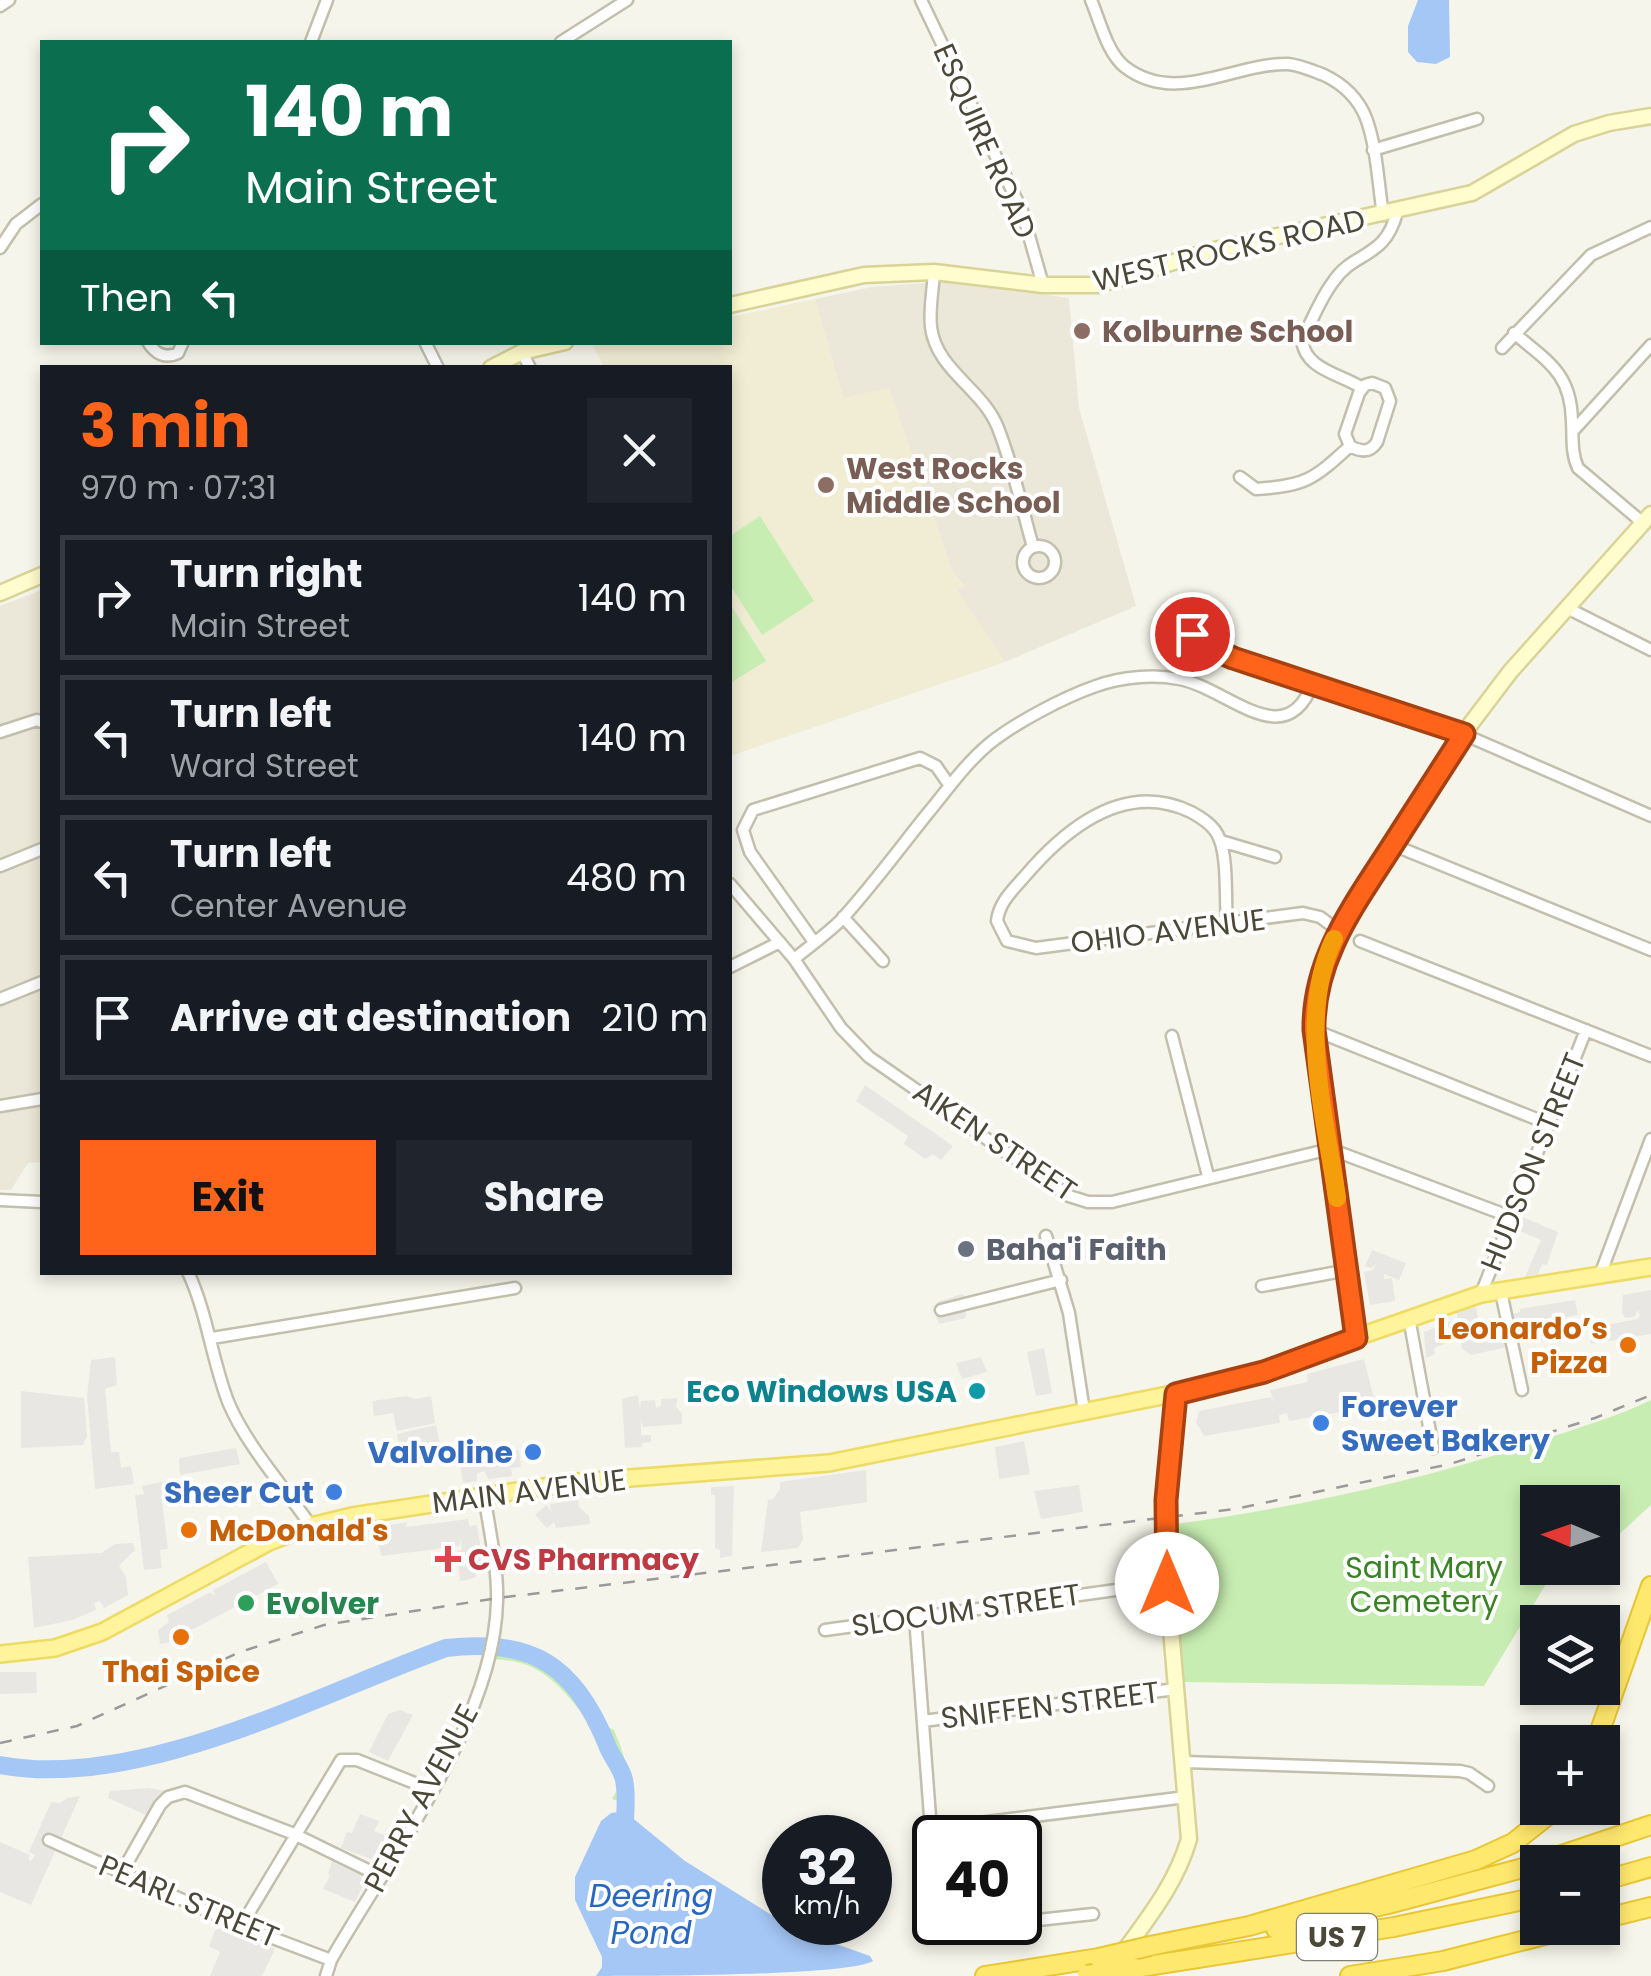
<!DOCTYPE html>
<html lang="en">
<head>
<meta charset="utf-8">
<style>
  :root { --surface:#171b24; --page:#20242c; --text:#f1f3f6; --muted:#9ea1a6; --line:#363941; --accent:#ff641a }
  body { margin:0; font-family:Poppins,sans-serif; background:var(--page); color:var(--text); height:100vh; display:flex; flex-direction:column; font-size:38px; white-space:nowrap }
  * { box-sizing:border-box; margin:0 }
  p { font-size:32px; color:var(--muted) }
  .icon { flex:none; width:55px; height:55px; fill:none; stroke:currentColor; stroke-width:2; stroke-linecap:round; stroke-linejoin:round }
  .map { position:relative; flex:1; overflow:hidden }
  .drawer { position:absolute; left:40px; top:365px; width:692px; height:910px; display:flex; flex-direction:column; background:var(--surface); border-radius:0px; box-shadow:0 5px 15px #0003 }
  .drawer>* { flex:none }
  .top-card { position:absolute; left:40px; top:40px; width:692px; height:305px; border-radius:0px; box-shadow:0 5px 15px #0003; background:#0b6e4f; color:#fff; overflow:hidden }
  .needle { width:65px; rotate:272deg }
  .tools { position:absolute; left:1520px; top:1485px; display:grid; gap:20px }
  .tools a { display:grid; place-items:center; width:100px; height:100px; border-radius:0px; background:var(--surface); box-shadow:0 5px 15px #0003; font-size:50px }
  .speed { position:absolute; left:762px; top:1815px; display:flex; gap:20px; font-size:50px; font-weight:700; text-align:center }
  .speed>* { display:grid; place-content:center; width:130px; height:130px; border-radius:50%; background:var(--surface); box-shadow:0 5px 15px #0003; line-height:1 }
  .speed small { font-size:25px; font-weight:400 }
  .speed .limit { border:5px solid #111; border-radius:15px; background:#fff; color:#111 }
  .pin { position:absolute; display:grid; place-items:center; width:85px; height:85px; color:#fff; margin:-42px; border:5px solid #fff; border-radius:50%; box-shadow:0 2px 10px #0007 }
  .me { position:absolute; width:110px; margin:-55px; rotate:0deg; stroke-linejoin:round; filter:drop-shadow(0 0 8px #0008) }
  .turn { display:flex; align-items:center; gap:35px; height:210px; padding:0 40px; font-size:45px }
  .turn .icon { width:130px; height:130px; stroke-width:2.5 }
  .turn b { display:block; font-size:70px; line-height:85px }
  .then { display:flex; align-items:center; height:95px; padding:0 40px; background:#0003; gap:20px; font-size:38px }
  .round { display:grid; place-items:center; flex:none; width:105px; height:105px; border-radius:0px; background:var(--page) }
  .head { display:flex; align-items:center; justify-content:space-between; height:170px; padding:0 40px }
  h1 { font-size:60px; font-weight:700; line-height:75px; color:var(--accent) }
  .primary-button { display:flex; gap:20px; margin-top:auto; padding:20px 40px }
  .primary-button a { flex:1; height:115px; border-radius:0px; background:var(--accent); color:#111; font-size:40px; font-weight:700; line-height:115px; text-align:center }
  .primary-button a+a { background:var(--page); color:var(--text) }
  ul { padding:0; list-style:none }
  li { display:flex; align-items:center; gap:30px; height:125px; margin:0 20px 15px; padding:0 20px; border:5px solid var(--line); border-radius:0px }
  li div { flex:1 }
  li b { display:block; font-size:38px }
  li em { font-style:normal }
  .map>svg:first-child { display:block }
  .residential { fill:#ebe8d9 }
  .education { fill:#f0edd4 }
  .green { fill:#c8edb2 }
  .parking { fill:#e8e7e3 }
  .water { fill:#a5c7f6 }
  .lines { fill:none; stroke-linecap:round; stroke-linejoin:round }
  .river { stroke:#a5c7f6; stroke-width:18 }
  .street-casing { stroke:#c3bfad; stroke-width:15 }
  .secondary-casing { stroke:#d9d398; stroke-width:19 }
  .primary-casing { stroke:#eddb63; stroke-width:20 }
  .highway-casing { stroke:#e9c633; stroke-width:22 }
  .street { stroke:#fff; stroke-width:10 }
  .secondary { stroke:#fffccd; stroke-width:14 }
  .primary { stroke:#fff49c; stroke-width:15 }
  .highway { stroke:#ffe86e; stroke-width:18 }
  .rail { stroke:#9a9a9a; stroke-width:2.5; stroke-dasharray:12 12; stroke-linecap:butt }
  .highway-bridge-casing { stroke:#e9c633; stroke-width:22; stroke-linecap:butt }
  .highway-bridge { stroke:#ffe86e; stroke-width:18 }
  .route-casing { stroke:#a64111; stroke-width:25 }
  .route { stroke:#ff641a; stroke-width:18 }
  .slow { stroke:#f59e0b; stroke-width:18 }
  .education-dot { fill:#8d6e63; stroke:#fff; stroke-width:4 }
  .worship-dot { fill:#6b7280; stroke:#fff; stroke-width:4 }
  .food-dot { fill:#e8710a; stroke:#fff; stroke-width:4 }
  .culture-dot { fill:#0f9aa8; stroke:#fff; stroke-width:4 }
  .shop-dot { fill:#3f7fe0; stroke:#fff; stroke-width:4 }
  .health-dot { fill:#e0444e; stroke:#fff; stroke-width:4 }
  .leisure-dot { fill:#2e9e5b; stroke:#fff; stroke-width:4 }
  .labels { text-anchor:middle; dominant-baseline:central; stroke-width:8; stroke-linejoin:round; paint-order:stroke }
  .shield { fill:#fff; stroke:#827f74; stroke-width:2.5 }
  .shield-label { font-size:28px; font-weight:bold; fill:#4c4838 }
  .street-label { font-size:30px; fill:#4c4838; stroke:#fff }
  .education-label { font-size:30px; font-weight:bold; fill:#785e54; stroke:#fff; text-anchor:start }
  .worship-label { font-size:30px; font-weight:bold; fill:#5b616d; stroke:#fff; text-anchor:start }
  .food-label { font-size:30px; font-weight:bold; fill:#c56008; stroke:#fff; text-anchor:end }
  .culture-label { font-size:30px; font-weight:bold; fill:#0d838f; stroke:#fff; text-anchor:end }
  .shop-label { font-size:30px; font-weight:bold; fill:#366cbe; stroke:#fff; text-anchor:end }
  .health-label { font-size:30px; font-weight:bold; fill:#be3a42; stroke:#fff; text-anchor:start }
  .park-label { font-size:30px; fill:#398325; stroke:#fff }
  .leisure-label { font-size:30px; font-weight:bold; fill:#27864d; stroke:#fff; text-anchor:start }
  .water-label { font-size:32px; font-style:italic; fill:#2766c1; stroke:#fff }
</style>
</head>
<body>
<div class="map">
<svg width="1651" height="1976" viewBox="0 0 1651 1976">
  <rect width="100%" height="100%" fill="#f6f5eb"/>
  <path class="residential" d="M951,281l118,17 10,110 57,198 -131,56 -48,-71 7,-6 -11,-12 -64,-184 -46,9 -28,-99 57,-12z
    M42,590v572l-14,1 -17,27h-11v-584z"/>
  <path class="education" d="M815,299l28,99 46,-10 64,185 11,13 -7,5 48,71 -275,94v-388l-126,-1 -11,-21 15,-4h122v-25z"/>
  <path class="green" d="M760,516l54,85 -52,34 -32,-50v-49z
    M730,604l36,57 -36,22z
    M1651,1400v105l-48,44 -1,-47h-64v66h33l-22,11 -65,107 -301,-4 -8,-158c125,-17 248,-44 368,-84 36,-13 74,-23 108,-40z
    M501,1650c22,6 48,12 65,28 17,17 25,41 48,52 9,23 22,50 6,72l-8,-3c12,-17 8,-41 -3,-59 -4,-7 -12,-9 -17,-15 -33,-39 -52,-70 -110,-65l2,-8z"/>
  <path class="parking" d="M865,1085l88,61 -12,14 -8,-6 -8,5 -21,-15 4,-8 -52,-35z
    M1522,1217l36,15 -11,33 -5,-1 -4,10 -13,3 16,-37 -24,-10z
    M1372,1250l34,13 -7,17 -15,-6v5l8,-1 3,23 -25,4 -6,-33 9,-2 3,-7 -4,5 -7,-2z
    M1651,1290v44l-60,10 -4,-23 11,-2 3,7 37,-7 2,-4 -2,-5 -4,7 -9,1 -3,-6 1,-17z
    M962,1294l3,2 1,22 -27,6 -6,-15 5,-2 -1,-5z
    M1575,1300l3,15 -22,4 3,18 -18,3 -3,-18 -22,4 -3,-12 7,-2v-3z
    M1476,1307l5,33 23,-3 3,10 -36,8 -9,-6 -2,-11 -26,10 1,6 -9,4 -2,-26 31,-12 4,14 -2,-22z
    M1044,1348l8,45 -16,3 -9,-44z
    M115,1357l2,28 -12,4 6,63h8l2,16 10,-2 3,18 -39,5 -8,-93 4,-36z
    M981,1357l6,15 -25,7 -6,-16z
    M1364,1359l12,47 -87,15 -2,-8 -8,2 1,8 -76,13 -8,-14 3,-11 72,-14 3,7 -4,-14 38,-8 -1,-8z
    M21,1391l63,7 3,38 -4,9 -62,3z
    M638,1395l2,14 1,-8 14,-1 1,8 5,-2v-7l17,-1 -2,8 6,8v10l-39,3 -2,-8v16h10v7l-9,1v4l-17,1 -3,-49z
    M407,1396l8,3 16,-3 4,27 -38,8 -4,-18 -19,3 -2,-15z
    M436,1425l5,25 -40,7 -4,-23z
    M1024,1441l6,33 -31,5 -4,-32z
    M236,1448l4,16 -60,11 -1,-17z
    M519,1450l2,17 -10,1 1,8 -24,3 -3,-8 -8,2v8l-14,2 -4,-25z
    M866,1470l1,32 -67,10 3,28 -5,8 -37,4 7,-52 5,-1 7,-10v-7z
    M170,1480l2,7 -10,14 6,48 -8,1 2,18 -18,2 -9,-75 9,-1 -2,-8z
    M1079,1485l4,27 -42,7 -7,-28z
    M734,1486l-2,70 -12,2v-8l-5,-2v-53h-4v-8z
    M578,1500l1,7 10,9 1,8 -34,4 -2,-6 -7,6 -12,-13 11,-10 5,6 -1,-7z
    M468,1519l1,7 8,-1 6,38 -7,2v12l-9,3 -7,1 -3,-30 5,-1 -1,-10 -2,6 -77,10 -5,-15h-3l-1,-9 19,-3 -3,-4 18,-3 -1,5z
    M133,1543l2,7 -16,16 7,11 2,18 -24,13 -4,-7 -6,2 2,7 -24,10 -38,8 -6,-71 73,-4 14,-9z
    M266,1562l12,22 -111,59 -7,1 -2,-14 11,-8 -2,-7 43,-23 5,4 -2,-6z
    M0,1672h36l1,21 -37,1z
    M400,1710l13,5 -25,46 -19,-9 19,-38z
    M149,1788l16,3 -17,25 -40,-18 2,-7z
    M80,1796l-49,109 -31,-13v-50l30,13 -2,5 3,1 4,-6 -6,-3 22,-50 9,1 7,-5z
    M360,1814l19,7 -5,10 15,6 -2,6 -6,-2 -4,8 3,4 -4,8 -35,-13 6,-16 5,1z
    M332,1861l35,17 -12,24 -32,-13 7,-13 -2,-2z
    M222,1928l53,21 -13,27h-52l10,-24 -11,-6 6,-16z"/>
  <path class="water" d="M1418,0h31l1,57 -14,7 -19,-2 -9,-10v-26z
    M624,1811l61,50 109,68 76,27 3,5c-25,15 -231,15 -277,15l6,-9v-10l-27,-57v-23l26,-56 10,-8z"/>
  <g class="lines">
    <path class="river" d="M0,1765c139,26 316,-70 446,-117 86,-10 129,17 161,97 4,12 15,23 17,35 4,16 0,37 1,54"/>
    <defs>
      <path id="street" d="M921,0l101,211 21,74
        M1091,0c9,21 16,53 34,67 51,39 108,-4 163,-3 12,1 25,7 36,11 19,9 34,23 42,43 11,30 12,65 17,97
        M0,6l9,-6
        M311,42l16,-42
        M561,42l66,-42
        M1373,150l104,-31
        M0,248l16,-24 26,-20
        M934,272c-1,18 -5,37 -3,55 5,43 52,62 67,101 15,38 24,80 35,119
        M1514,333c34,29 57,40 58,88 1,16 -1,32 6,47l65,55
        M148,342c7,12 18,17 30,11l5,-11
        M425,342l13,26
        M1502,348l89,-93 60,-28
        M522,352l8,16
        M1372,383l13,5 5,13 -13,41c-7,11 -16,10 -27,4l-5,-12 14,-41 6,-8z
        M1362,388c-21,-14 -57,-18 -60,-48 10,-19 18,-41 31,-58 21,-32 52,-22 64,-70
        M1573,431l78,-86
        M1240,477l16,12c50,-3 58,-10 94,-43
        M1023 562a16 16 0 1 1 32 0a16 16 0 1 1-32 0Z
        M1567,608l84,42
        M1202,634l8,-9v-10l-6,-7h-15l-7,9 4,14 6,4 10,-1 20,19 241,81 188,82
        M0,732l37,-12 5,2
        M1221,841l54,16
        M1393,845l258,105
        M0,866l42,-17
        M730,884l64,75 47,69 28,29 200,139 19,6h24l218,-53 181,68
        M843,917l40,44
        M1227,922c-2,-23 1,-64 -8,-84 -4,-12 -17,-20 -28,-26 -66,-32 -125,16 -166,64 -12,14 -26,26 -28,45l10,20 29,7 267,-35 17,4 19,14
        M1360,941l291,115
        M814,942l-64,-90 -7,-22 10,-20 167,-52 16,8 14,20
        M794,959c16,-13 33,-25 47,-39 31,-34 58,-71 87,-107 19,-23 38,-50 61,-69 26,-21 75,-47 107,-58 25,-9 57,-12 83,-7 49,9 106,77 134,4
        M730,967l50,-25
        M0,999l42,-17
        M1314,1030l235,94
        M1172,1036l36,140
        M0,1106l42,-7
        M0,1200l42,2
        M1046,1236l23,77 15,98
        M188,1272c20,43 24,90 41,132 18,42 56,84 82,122
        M1600,1275l51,-136
        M1262,1286l86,-16
        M1501,1292l21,98
        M1481,1294l105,-264
        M941,1310l120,-30
        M1409,1318l24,130
        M212,1338l303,-50
        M915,1617l20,266
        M825,1630l342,-47
        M923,1721l253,-32
        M1184,1762l276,9 9,2 19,13
        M931,1829l255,-32
        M49,1840l192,86 90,34
        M122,1872l38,-67 8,-8 17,-5 109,42 86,42
        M942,1922c21,11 49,3 73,0
        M1020,1922l73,-8
        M241,1926l100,-166h16l75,30
        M326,1976l5,-16c58,-102 164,-240 166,-359 1,-35 -8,-72 -13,-107"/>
      <path id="secondary" d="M730,305l134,-30 70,-3 109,13h55l112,-34 262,-58 102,-59 35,-11 42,-7
        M491,368l31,-16 43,-10
        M0,593l42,-18
        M1356,1338l-42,-308 4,-47 16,-43 129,-206 47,-62 141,-158
        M1120,1957c28,-39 56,-73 69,-118l-22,-256v-82l9,-108"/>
      <path id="primary" d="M0,1654l55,-6 47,-16 167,-90 42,-16 41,-10 225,-34 252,-19 393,-79 259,-90 170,-27"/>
      <path id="highway" d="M1596,1742l55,-156
        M1541,1862l110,-37
        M1602,1881l49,-14
        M1602,1919l49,-12
        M1276,1929l112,-25 150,-40
        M1150,1946l99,-20 227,-66 37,-17 44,-35
        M1135,1968l259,-41 144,-30
        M985,1976l114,-18
        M1350,1976l93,-15 129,-33"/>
    </defs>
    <use href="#street" class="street-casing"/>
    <use href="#secondary" class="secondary-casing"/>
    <use href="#primary" class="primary-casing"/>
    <use href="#highway" class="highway-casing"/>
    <use href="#street" class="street"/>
    <use href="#secondary" class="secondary"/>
    <use href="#primary" class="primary"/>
    <use href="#highway" class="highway"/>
    <path class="rail" d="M0,1743l77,-17 163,-74 84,-27 174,-27 737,-89 215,-45 145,-46 56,-23"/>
    <defs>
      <path id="highway-bridge" d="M1099,1958l51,-12
        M1087,1975l48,-7"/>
    </defs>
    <use href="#highway-bridge" class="highway-bridge-casing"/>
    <use href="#highway-bridge" class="highway-bridge"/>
  </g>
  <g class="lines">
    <defs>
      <path id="route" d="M1167,1584l-1,-84 10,-106 88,-22 92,-34 -42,-308c-1,-72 41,-126 78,-184 24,-37 48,-75 72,-112l-231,-76 -11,-5 -20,-19h-10"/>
    </defs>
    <use href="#route" class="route-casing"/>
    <use href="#route" class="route"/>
    <path class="slow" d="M1334,939c-37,78 -9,176 3,259"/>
  </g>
  <g class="education-dot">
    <circle cx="1082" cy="331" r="10"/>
    <circle cx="826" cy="485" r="10"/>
  </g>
  <circle class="worship-dot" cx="966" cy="1249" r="10"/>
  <g class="food-dot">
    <circle cx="1628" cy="1345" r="10"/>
    <circle cx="189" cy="1530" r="10"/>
    <circle cx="181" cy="1637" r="10"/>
  </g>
  <circle class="culture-dot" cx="977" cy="1391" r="10"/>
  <g class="shop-dot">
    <circle cx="1321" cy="1423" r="10"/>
    <circle cx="533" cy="1452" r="10"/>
    <circle cx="334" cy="1492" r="10"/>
  </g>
  <path class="health-dot" d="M443 1544h10v10h10v10h-10v10h-10v-10h-10v-10h10z"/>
  <circle class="leisure-dot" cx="246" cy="1603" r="10"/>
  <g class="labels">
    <rect class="shield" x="1297" y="1914" width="80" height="46" rx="8"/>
    <g class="shield-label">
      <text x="1337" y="1937">US 7</text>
    </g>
    <g class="street-label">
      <text transform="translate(985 141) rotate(66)">ESQUIRE ROAD</text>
      <text transform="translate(1229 250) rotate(-13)">WEST ROCKS ROAD</text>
      <text transform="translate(1168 931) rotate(-7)">OHIO AVENUE</text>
      <text transform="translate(995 1141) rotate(34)">AIKEN STREET</text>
      <text transform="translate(1533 1162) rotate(-68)">HUDSON STREET</text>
      <text transform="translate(529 1491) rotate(-7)">MAIN AVENUE</text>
      <text transform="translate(966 1610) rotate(-8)">SLOCUM STREET</text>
      <text transform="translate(1050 1705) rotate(-7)">SNIFFEN STREET</text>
      <text transform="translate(421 1798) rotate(-62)">PERRY AVENUE</text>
      <text transform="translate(189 1901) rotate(23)">PEARL STREET</text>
    </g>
    <g class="education-label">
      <text x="1102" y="331">Kolburne School</text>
      <text x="846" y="468">West Rocks<tspan x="846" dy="34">Middle School</tspan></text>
    </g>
    <g class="worship-label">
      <text x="986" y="1249">Baha'i Faith</text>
    </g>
    <g class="food-label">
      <text x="1608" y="1328">Leonardo’s<tspan x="1608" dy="34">Pizza</tspan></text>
      <text x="209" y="1530" text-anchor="start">McDonald's</text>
      <text x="181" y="1671" text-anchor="middle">Thai Spice</text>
    </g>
    <g class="culture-label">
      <text x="957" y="1391">Eco Windows USA</text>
    </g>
    <g class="shop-label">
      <text x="1341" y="1406" text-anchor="start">Forever<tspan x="1341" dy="34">Sweet Bakery</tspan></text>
      <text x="513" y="1452">Valvoline</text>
      <text x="314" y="1492">Sheer Cut</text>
    </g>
    <g class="health-label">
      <text x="468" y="1559">CVS Pharmacy</text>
    </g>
    <g class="park-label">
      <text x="1424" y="1567">Saint Mary<tspan x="1424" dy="34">Cemetery</tspan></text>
    </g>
    <g class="leisure-label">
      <text x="266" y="1603">Evolver</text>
    </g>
    <g class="water-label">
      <text x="651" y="1895">Deering<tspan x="651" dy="37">Pond</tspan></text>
    </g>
  </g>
</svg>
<div class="tools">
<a><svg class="needle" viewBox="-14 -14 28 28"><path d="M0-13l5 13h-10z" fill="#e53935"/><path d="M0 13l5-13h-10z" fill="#9ea1a6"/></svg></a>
<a><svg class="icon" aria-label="layers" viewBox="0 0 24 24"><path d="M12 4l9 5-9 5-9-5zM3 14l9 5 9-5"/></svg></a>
<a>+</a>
<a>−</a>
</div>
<div class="speed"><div>32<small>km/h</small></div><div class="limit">40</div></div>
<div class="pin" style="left:1192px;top:634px;background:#d93025"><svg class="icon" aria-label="arrive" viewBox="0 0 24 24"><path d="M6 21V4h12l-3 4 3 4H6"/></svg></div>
<svg class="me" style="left:1167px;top:1584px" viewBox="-20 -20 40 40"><circle r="19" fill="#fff"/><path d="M0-13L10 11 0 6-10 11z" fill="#ff641a"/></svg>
<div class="top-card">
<div class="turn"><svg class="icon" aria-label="right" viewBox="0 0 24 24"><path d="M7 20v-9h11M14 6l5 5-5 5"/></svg><div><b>140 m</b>Main Street</div></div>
<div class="then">Then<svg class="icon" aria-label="left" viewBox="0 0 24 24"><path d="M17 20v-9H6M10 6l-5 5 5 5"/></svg></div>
</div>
<section class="drawer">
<div class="head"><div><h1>3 min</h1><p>970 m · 07:31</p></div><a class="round"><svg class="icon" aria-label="close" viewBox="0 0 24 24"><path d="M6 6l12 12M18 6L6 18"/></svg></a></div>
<ul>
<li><svg class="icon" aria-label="right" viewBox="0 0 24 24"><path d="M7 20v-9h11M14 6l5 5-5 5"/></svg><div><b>Turn right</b><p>Main Street</p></div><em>140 m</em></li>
<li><svg class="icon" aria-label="left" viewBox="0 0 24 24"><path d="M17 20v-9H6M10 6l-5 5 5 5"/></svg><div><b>Turn left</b><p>Ward Street</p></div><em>140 m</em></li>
<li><svg class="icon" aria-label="left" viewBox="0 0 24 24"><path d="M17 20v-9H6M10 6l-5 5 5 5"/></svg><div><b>Turn left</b><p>Center Avenue</p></div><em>480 m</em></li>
<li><svg class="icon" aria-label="arrive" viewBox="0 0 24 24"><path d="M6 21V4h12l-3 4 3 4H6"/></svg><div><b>Arrive at destination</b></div><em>210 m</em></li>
</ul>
<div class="primary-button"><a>Exit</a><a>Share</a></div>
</section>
</div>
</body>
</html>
